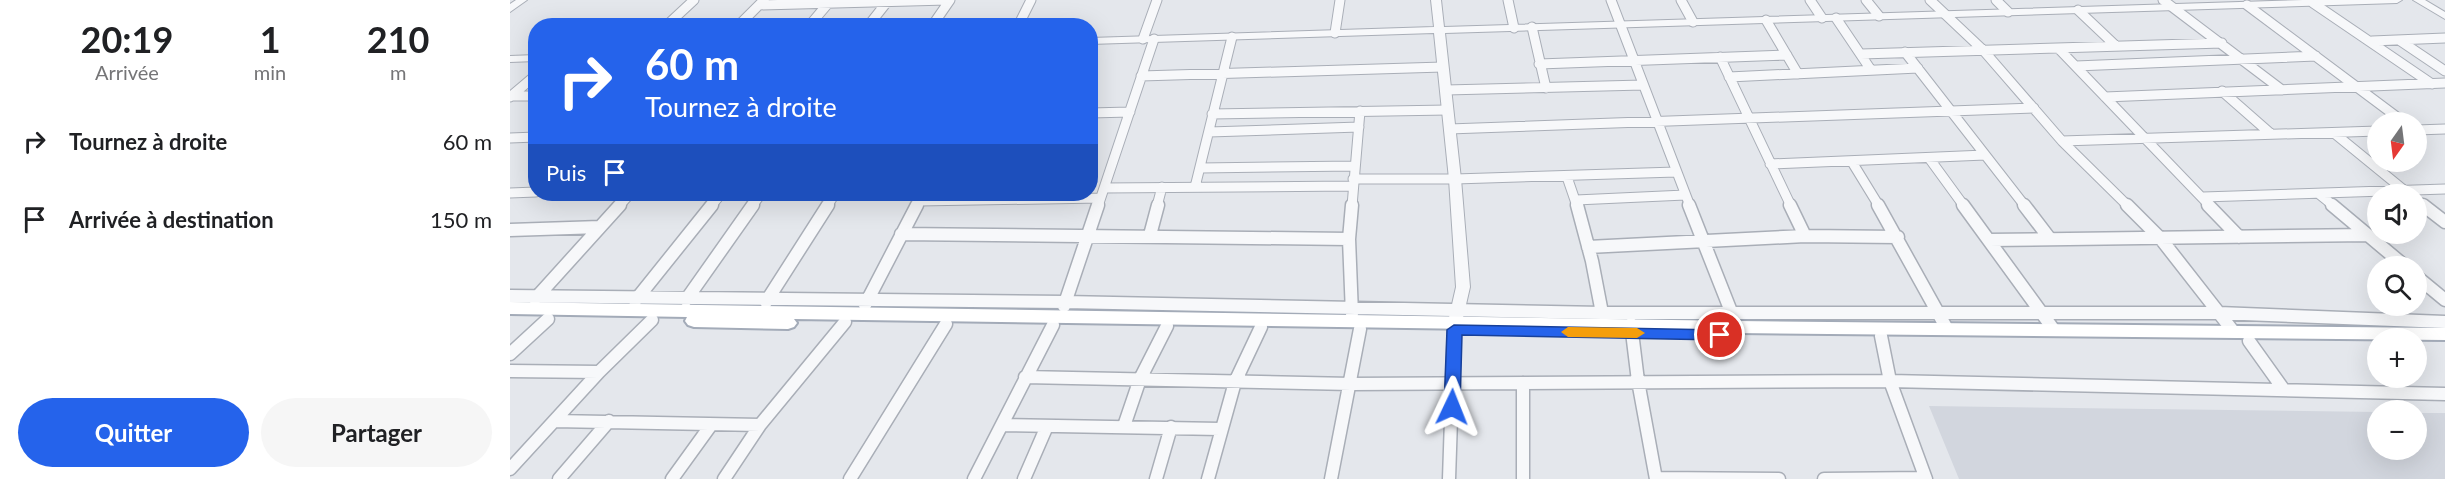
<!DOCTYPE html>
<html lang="fr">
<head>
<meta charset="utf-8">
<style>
  :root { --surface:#fff; --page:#f6f6f6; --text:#202124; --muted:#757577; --accent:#2563eb }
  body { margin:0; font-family:Lato,sans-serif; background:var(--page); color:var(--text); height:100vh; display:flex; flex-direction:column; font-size:22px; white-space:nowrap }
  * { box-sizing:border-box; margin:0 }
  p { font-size:20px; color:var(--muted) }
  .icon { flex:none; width:33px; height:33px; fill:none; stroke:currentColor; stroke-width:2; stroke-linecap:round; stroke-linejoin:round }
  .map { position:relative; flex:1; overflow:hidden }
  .drawer { display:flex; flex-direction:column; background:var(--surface); width:510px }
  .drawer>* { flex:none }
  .hud { position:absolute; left:18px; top:18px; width:570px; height:183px; border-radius:24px; box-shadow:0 6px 24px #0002; background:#2563eb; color:#fff; overflow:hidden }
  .needle { width:39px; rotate:194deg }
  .buttons { position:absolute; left:1857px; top:112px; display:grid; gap:12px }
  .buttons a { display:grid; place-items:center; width:60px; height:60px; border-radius:50%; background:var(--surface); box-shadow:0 6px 24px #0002; font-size:30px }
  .pin { position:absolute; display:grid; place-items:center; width:51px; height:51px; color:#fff; margin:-26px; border:3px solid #fff; border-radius:50%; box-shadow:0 2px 6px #0007 }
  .me { position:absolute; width:66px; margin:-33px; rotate:2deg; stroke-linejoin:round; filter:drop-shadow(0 0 4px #0008) }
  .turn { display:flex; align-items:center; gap:21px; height:126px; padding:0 18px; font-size:27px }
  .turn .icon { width:78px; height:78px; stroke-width:2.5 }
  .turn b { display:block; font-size:42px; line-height:51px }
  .then { display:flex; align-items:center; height:57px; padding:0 18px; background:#0003; gap:12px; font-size:22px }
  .eta { display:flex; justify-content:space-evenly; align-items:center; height:102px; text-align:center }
  .eta b { font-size:36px; font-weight:700; line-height:42px }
  .primary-button { display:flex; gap:12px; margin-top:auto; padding:12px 18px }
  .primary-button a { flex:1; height:69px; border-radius:36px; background:var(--accent); color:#fff; font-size:24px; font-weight:700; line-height:69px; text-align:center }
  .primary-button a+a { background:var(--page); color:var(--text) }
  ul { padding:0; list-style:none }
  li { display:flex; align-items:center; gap:18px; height:78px; padding:0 18px }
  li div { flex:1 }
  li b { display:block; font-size:22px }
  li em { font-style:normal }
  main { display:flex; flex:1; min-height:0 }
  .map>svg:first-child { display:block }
  .built { fill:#d2d6de }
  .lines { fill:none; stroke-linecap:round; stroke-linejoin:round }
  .minor-far1-casing { stroke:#a9aeb7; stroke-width:11 }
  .minor-casing { stroke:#a9aeb7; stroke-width:15 }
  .tertiary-casing { stroke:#a9aeb7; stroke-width:2 }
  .primary-casing { stroke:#a3abb8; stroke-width:4 }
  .minor-far1 { stroke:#f7f8fa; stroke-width:9 }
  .minor { stroke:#f7f8fa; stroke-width:12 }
  .tertiary { fill:#f7f8fa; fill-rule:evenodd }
  .primary { fill:#fff; fill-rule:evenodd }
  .route { fill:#2563eb; stroke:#184099; stroke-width:1.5 }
  .slow { fill:#f59e0b }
</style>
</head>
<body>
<main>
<section class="drawer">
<div class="eta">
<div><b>20:19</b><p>Arrivée</p></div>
<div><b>1</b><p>min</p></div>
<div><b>210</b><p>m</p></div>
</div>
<ul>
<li><svg class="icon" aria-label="right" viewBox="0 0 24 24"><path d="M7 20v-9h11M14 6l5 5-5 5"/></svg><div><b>Tournez à droite</b></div><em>60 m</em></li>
<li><svg class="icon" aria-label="arrive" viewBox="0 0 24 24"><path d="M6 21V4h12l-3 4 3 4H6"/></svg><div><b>Arrivée à destination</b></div><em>150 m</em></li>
</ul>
<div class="primary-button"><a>Quitter</a><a>Partager</a></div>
</section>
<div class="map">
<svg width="1935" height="479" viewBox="0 0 1935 479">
  <rect width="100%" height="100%" fill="#e4e7ec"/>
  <path class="built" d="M1419,406l448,6 1,38h38l1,-37h28v66h-486z"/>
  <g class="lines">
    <defs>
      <path id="minor-far1" d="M998,0l6,28
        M1101,0l79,206
        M1171,0l12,22
        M1300,0l12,18
        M1356,0l13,16
        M1420,0l53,50 79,91 66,65
        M1486,0l12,12
        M1653,0l119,90
        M1803,3l119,81
        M249,5l188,-5
        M1737,5l158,118
        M1568,10l38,36
        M1326,18l35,52
        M1256,20l32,54
        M156,26l28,-26
        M228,26l26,-26
        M299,26l22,-26
        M358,26l19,-24
        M422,26l18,-26
        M508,26l13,-26
        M1022,27l14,61
        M825,33l5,-33
        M633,39l14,-39
        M1889,40l46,31
        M1862,41l73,-3
        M1548,48l152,158
        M1395,52l120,154
        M1351,54l361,-11
        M1210,57l71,149
        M1029,64l248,-9
        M1566,66l240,-10
        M631,76l302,-9
        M1219,77l189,-9
        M936,90l197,-5
        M1712,91l49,43
        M1,96h25
        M0,97l26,-22
        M1595,97l340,-14
        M580,113l40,-1
        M702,114l236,-4
        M939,129l585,-21
        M1906,130l29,-1
        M699,132l150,-5
        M1824,133l71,58
        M0,138l26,-1
        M1552,141l316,-10
        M1419,158l35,48
        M1342,162l27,44
        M1260,164l215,-9
        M691,168l154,-2
        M1057,177l10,29
        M843,179h102l221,-7
        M685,187l37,-150
        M594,188l248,-2
        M0,193l26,-1
        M1809,194l15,12
        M1693,197l242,-8
        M1066,200l109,-5
        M1906,200l9,6
        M409,201l181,-3
        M109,206l11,-12
        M201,206l10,-12
        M242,206l9,-12
        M317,206l8,-12
        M406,206l7,-12
        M588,206l56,-167
        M647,206l5,-19
        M842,206l8,-95"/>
      <path id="minor" d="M842,205l-3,34 3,75
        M1067,205l15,56 10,52
        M1179,205l45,114
        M1280,205l15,31
        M1368,205l69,124
        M1453,205l91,125
        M1514,205l26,34
        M1617,205l34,34 72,92
        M1698,205l31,32
        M1822,205l74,62
        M1913,205l22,17
        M0,230l90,-3
        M391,234l448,5
        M640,235l8,-30
        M1479,240l379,-5
        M1078,247l217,-11 93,1
        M1906,276l29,24
        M0,296l555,6 537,11h617l226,9
        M25,299l85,-94
        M176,300l67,-95
        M125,301l77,-96
        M256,302l62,-97
        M355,305l52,-100
        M554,306l34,-101
        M1121,324l7,57 18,98
        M1371,336l9,45 36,98
        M1739,341l35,49
        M0,354l38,-35
        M0,371l89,1
        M515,377l326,7 539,-3 555,13
        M1013,383v96
        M45,421l205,4
        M492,425l218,4
        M614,426l16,-47 27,-53
        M0,469l89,-97 53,-52
        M1146,478l123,1
        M49,479l50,-58
        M162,479l39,-54
        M214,479l36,-54 85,-103
        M340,479l96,-155
        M464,479l79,-154
        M514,479l23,-53
        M646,479l15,-52
        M698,479l27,-97 26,-55
        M821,479l29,-150
        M939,479l5,-149
        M1314,479l101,-1"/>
      <path id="tertiary" d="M6,0h11l-17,12v-8z
        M921,0h10l3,27 859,-27h99l-5,3 -952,30 16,146 9,108 -8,35 -2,4h-10l-2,-4 8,-35 -7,-108 -15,-146 -344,11v-6l344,-11z
        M1903,0h12l20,12v7z
        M26,55v6l-26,1v-6z"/>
      <path id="primary" d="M0,302l1227,19 708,7v12l-708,-7 -943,-14 3,4 -3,4 -6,2 -94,-2 -6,-2 -3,-4 2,-4 -177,-3z"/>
    </defs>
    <use href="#minor-far1" class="minor-far1-casing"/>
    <use href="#minor" class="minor-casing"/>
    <use href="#tertiary" class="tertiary-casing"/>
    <use href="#primary" class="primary-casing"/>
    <use href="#minor-far1" class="minor-far1"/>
    <use href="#minor" class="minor"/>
    <use href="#tertiary" class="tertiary"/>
    <use href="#primary" class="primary"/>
  </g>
  <path class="route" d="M944,325l266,5 8,5 -8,5 -258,-5 -2,72 -2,5h-12l-2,-5 3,-77z"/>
  <path class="slow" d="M1058,327l69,1 8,5 -8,5 -69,-1 -7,-5z"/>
</svg>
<div class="buttons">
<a><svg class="needle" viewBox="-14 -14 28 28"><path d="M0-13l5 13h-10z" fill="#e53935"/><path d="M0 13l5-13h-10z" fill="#757577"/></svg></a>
<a><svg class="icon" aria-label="sound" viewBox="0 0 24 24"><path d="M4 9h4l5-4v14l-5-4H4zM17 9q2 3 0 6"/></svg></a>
<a><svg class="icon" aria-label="search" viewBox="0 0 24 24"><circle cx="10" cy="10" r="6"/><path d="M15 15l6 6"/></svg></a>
<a>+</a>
<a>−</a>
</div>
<div class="pin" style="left:1210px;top:335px;background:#d93025"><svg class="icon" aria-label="arrive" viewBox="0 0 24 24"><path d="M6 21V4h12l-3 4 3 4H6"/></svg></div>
<svg class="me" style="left:942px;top:407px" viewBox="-20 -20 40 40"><path d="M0-17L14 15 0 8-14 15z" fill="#2563eb" stroke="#fff" stroke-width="4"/></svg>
<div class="hud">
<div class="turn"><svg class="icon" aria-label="right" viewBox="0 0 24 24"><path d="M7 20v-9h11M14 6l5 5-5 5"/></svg><div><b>60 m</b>Tournez à droite</div></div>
<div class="then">Puis<svg class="icon" aria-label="arrive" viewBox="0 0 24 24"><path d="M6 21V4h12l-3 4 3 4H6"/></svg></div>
</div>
</div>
</main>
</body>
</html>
